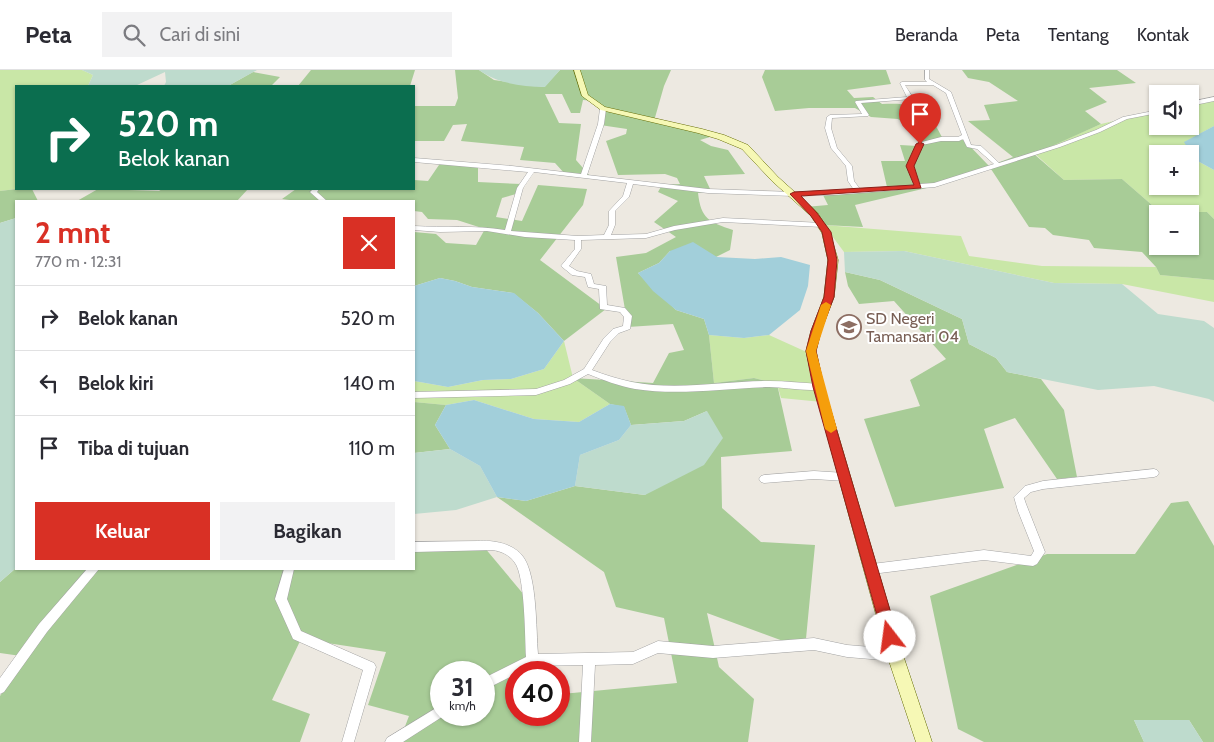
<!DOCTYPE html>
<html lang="id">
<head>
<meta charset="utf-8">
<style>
  :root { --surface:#fff; --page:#f2f2f3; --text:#2b2b33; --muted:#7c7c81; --line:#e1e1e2; --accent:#d93025 }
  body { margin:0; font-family:Cabin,sans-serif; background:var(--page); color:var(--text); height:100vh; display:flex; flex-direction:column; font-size:19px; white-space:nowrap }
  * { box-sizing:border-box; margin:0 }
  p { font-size:16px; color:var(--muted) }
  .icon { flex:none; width:28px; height:28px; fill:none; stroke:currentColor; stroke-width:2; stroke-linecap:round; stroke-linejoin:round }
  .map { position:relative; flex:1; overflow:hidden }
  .drawer { position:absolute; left:15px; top:130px; width:400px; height:370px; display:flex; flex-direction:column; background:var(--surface); border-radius:0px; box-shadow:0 1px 4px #0004 }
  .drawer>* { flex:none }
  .top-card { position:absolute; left:15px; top:15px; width:400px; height:105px; border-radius:0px; box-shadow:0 1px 4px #0004; background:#0b6e4f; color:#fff; overflow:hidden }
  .fabs { position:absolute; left:1149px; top:15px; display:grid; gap:10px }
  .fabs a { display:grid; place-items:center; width:50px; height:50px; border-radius:0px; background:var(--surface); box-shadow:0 1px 4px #0004; font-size:25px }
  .speed { position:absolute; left:430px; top:591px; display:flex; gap:10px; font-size:25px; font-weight:700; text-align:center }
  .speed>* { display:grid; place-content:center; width:65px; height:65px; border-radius:50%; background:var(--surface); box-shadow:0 1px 4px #0004; line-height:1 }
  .speed small { font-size:12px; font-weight:400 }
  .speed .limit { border:8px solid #d22; background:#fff; color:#111 }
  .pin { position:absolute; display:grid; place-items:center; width:42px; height:42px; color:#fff; margin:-51px -21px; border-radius:50% 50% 50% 0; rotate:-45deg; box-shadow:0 0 5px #0007 }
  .pin .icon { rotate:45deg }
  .me { position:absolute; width:55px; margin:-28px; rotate:345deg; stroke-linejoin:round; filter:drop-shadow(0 0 4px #0008) }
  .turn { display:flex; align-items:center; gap:18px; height:105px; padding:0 20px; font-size:22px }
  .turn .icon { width:65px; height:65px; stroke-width:2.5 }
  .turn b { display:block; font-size:35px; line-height:42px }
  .round { display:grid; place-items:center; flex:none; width:52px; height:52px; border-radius:0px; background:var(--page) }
  .headline { display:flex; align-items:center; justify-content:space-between; height:85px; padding:0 20px }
  h1 { font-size:30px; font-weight:800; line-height:38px; color:var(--accent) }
  .action { display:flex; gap:10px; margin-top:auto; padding:10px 20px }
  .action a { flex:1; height:58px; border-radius:0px; background:var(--accent); color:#fff; font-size:20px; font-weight:800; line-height:58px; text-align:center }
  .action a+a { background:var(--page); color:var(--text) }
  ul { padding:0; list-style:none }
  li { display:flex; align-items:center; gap:15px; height:65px; padding:0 20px; border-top:1px solid var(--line) }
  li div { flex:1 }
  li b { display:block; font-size:19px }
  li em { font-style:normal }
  header { display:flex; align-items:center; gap:30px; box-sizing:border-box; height:70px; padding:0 25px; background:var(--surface); border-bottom:1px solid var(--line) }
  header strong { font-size:24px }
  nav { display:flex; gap:28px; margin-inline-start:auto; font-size:18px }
  .search { width:350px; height:45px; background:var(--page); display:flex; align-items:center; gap:12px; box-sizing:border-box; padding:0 18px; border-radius:0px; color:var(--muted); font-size:19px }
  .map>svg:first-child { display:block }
  .grass { fill:#c9e7a7; fill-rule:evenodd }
  .forest { fill:#a8cc97; fill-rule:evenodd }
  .wetland { fill:#bedbcd }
  .water { fill:#a2cfda }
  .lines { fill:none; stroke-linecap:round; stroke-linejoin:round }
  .street-casing { stroke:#a3a3a3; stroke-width:1 }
  .secondary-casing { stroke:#676e07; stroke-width:1 }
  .street { fill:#fff; fill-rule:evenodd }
  .secondary { fill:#f6f8b5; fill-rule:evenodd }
  .route { fill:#d93025; stroke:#8d1f18 }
  .slow { fill:#f59e0b }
  .labels { text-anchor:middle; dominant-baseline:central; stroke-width:4; stroke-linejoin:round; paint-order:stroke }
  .education-label { font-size:16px; fill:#785e54; stroke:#fff; text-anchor:start }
</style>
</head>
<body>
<header>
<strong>Peta</strong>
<div class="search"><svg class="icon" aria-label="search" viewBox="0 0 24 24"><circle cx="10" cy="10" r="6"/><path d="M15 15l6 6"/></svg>Cari di sini</div>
<nav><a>Beranda</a><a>Peta</a><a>Tentang</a><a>Kontak</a></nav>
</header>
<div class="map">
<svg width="1214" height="672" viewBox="0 0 1214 672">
  <rect width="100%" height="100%" fill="#ede9e1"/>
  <path class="grass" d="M0,0h82l11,5 -5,11h-72v103l-16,2z
    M1214,28v28l-29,16 9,17 20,11v49l-7,-7h-47l-38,-33 -58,1 -30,-27 67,-29 56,-13 1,15h32v-22zM1158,84h32v32h-32z
    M824,155l137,11 8,20 73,10 114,1 4,8 54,5v22l-92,-18 -68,-1 -150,-32 -60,1z
    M709,265l35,3 25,-3 42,19 11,48 -41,-4 -4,-14 -23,-6 -40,5z
    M564,271l9,37 37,26 -31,18 -45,-3 -60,-19 -28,5 -32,-3v-21l34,6 35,-7 28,-1 33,-10z"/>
  <path class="forest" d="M311,0h104l-5,16h-112z
    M455,0h24l15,10 50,7 16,-17h111l-7,16 -10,35 66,13 -20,6 11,6 17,4 17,24 -41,2 7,15 -13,2c3,26 11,29 35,37l-3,20 -14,7 -46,-6 -11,12 -21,10 38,37 28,9 5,16 5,48 40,-5 23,6 15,67 -71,6 1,51 39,34 54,3 -10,104 -98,-36 12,54 35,32 -6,43h-349l10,-26 -41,-11 18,-53 -85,-13 -29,61 38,14 -10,28h-300v-46l28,-39 -28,-4v-71l16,-14 398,1v-25l2,3 63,-6 51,61 -3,55 15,15h-26v43h43v-25l3,4 115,-11 -13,-65 -48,-11 -12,-35 -107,-75 29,4 49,-15 70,9 62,-84 -23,10 -53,4 -7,-18 -14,-3 -37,-26 80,5 16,-30 15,-3 -11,-26 -45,3 -12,-70 30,-4 30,-16 -22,-15 24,-21 -20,-9 4,-7 18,-1 -3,-6 -12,-4 -47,1 -12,-34 20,-7 1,-5 -27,-4 2,-19 -8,-5 -11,-1 -3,13h-9l-9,-19h-17l14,29 22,1 -5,36 14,16 -25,-2 -10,-11 -35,-3 4,-13 -63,-6 6,-17 -14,1 -9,16h-30v-35h41l3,-8zM441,602h43v43h-43z
    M765,0h121l5,14 -44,6 7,8 19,-1 9,7c34,-2 46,4 61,35l21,1 25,26 24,-9 -45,-36 22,-1 -6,-15 34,-4 -29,-19 -21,-4 -6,-8h155l19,13 -47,5 18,14 -22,9 16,13 -67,30 30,26 58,-1 38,33h47l7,7v61l-54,-5 -4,-8 -14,-15 -48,-4 -5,-8 -36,-5 -8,-7 -16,-1 -40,-61 -54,20 -80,19 8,22 -39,-2 -19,-18 23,-2 -6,-12 65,-6 -6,-26h24l-5,-16 18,1 1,-11 -21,-16 -27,-2 -16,-9h-46l-34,3 -13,-34zM1158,144h32v32h-32z
    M253,2l27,5 -9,9h-43z
    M441,92l37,4v16l43,2 -5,10 -14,4 -6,19 26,4 16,-36 49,4 -4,16 -43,55 66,49 -42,32 -26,-28 -25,-20 -41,-6 -17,-6 -15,-3 -26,8v-54l22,2 10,9 30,2 9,-16 -28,-9 -29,-1 -6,-7 -8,-1v-10h-117l-15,-2 14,-10h118v-9l14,1z
    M16,119h16l6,12h-22v17l-16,5v-32z
    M98,119l61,2 3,-2h86l-11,12h-160z
    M845,202l35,8 82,39 7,25 27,14 11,14 34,7 23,31 13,67 -20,2 -42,-61 -31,11 20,59 -109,19 -31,-88 56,-13 -10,-26 36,-21 -52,-58 -35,3 -11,-18z
    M414,332l32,3 -11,20 15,24 -36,4z
    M1188,431l26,45v196h-11l-14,-22h-55l10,22h-160l-26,-13 -28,-133 117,-42h88l36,-51z"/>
  <path class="wetland" d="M82,0h175l-29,16h-64l2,-4 -1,-10 -30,14h-47l5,-11z
    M479,0h81l-15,17c-25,-1 -46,-3 -66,-17z
    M16,148v350l-16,14v-359z
    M904,181l150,32 68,1 36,30 46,7 10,7v74l-5,-3 -55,-13 -56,4 -91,-18 -11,-14 -27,-14 -7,-25 -82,-39 -35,-8 -1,-20z
    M707,341l16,27 -19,27 -59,30 -70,-9 5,-31 39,-15 12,-15 53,-4z
    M450,379l30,17 17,31 -41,13 -42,4v-61z
    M1134,650h55l14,22h-59z"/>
  <path class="water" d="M1214,56v44l-20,-11 -10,-17z
    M693,172l24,15 38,2 26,-2 29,8 -2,21 -8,24 -31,25 -25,3 -35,-3 -5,-16 -28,-9 -23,-19 -15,-18 21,-10 11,-12z
    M440,208l15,3 17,6 42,6 24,20 26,28 -20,28 -33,10 -28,1 -35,7 -34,-6v-95z
    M474,330l60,19 45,3 31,-18 14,2 7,19 -12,15 -39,15 -5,31 -49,15 -29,-4 -17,-31 -30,-17 -15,-24 11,-20z"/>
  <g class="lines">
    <defs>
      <path id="street" d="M925,0h4v9l22,13 20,53 10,1 18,17 57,-18 40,-15 27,-13 35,-7v3l-31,6 -27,13 -40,15 -125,40 -101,8 -40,1 -86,-3 -75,-9 -4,13 -14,14v14l-4,10 35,-1 28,-8 49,-8 99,5 3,2 -3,2 -99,-5 -48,8 -29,8 -65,2v9l-12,17 8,5 14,3 3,10 12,2 1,19 18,3 7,8 -2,13 -11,4 -9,9 -18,28c13,5 26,9 40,12 45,9 92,-1 137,-1 17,0 34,2 50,3l3,1 1,2 -1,2c-14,3 -38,-2 -53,-2 -45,1 -89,9 -134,2 -16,-3 -32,-9 -47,-15l-18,10 -34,11 -122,3v-6l122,-3 28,-9 20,-11 20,-31 9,-9 10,-3 1,-9 -4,-5 -20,-3 -1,-20 -11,-2 -3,-10 -13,-2 -11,-9 14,-17v-9l-50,-3 -38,-6 -47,1 -26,-2v-4c30,2 61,-1 91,4l12,-42 11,-16 -114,-10v-4l98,8 69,8 17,-50 2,-15 3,-2 3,2 -2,15 -17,51 121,14 86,3 60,-2 -6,-9 -2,-15 -15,-18 -6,-20 2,-11 3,-2 32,-1 -7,-12 1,-1 51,-4 -7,-14 2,-1h25l-2,-2zM905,15h28l13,8 16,42 -4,2h-17l-23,6 -11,24 7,18 -54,4 -6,-8 -2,-15 -15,-18 -6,-20 1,-10 36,-2 1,-1 -8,-12 51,-4 1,-1zM963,69l4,8 10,2 17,15 -60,19 -14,1 -7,-17 9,-22 19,-4h18zM534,102l93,11 -4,13 -14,15v14l-5,10 -26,1 -67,-5 12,-43z
        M1214,27v4l-24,5v-4z
        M313,119h6l-2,3 10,9h-7l-9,-8 -1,-1z
        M1154,399l3,1 2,3 -2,3 -3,1 -111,12 -12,3 -7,6 2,6 19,48 -8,12 -4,2 -49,-6 -112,14 -4,-2 -1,-3 1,-3 4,-2 112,-14 47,6 3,-5 -16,-40 -4,-14 11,-11 18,-5z
        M814,401l31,2 3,1 2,3 -2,3 -3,1 -31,-2 -50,4 -3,-1 -2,-3 2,-3 3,-1z
        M478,471c15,-1 36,2 46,17 13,20 12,71 14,96l95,-2 25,-11 55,5 101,-8 33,7 48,4 4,2 2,4 -2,4 -4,2 -48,-4 -33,-7 -101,8 -55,-5 -25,11 -38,1 -4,77h-12l4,-77 -50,1 -13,6h-4v2l-32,16v-12l42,-21c-1,-19 -1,-81 -11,-94 -5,-8 -14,-12 -23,-13l-78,2v-10z
        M87,499h12l-52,63 -43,60 -4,2v-16l39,-54z
        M284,499h10l-7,30 14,32 73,32 2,4 -22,75h-12l21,-72 -70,-31 -18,-40z
        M441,635v10h4l-42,27h-18l2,-4z"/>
      <path id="secondary" d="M574,0h6l8,25 17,12 97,22 22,6 24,10 30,32 39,35 13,21 8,27 -4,37 -13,34 -5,20 8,36 79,268 29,87h-16l-29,-87 -73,-268 -8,-36 5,-20 13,-34 4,-37 -6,-27 -11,-17 -39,-35 -30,-32 -24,-10 -20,-6 -97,-23 -19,-14z"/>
    </defs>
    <use href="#street" class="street-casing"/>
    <use href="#secondary" class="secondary-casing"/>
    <use href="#street" class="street"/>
    <use href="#secondary" class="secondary"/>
  </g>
  <path class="route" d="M920,72l4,2 -10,22 7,22 -120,8 16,17 14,19 6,28 -3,37 -13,34 -5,20 8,36 74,250 -3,6 -5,2 -5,-2 -2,-6 -70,-250 -7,-36 5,-20 13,-34 4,-37 -6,-28 -11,-16 -21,-22 4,-2 120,-7 -8,-19 10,-22z"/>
  <path class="slow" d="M826,232l5,3 -15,46 21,78 -6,4 -6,-4 -19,-78 15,-46z"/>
  <defs>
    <symbol id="school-ring" viewBox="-11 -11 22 22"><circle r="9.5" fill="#fff" stroke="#8d6e63" stroke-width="1.5"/><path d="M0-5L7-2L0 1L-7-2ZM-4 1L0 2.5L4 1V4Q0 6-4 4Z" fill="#8d6e63"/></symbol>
  </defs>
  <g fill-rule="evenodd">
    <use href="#school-ring" x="835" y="243" width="28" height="28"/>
  </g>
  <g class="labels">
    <g class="education-label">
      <text x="866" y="248">SD Negeri<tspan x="866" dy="18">Tamansari 04</tspan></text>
    </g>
  </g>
</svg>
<div class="fabs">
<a><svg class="icon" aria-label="sound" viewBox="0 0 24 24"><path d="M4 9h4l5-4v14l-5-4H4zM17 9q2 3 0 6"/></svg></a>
<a>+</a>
<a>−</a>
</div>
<div class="speed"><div>31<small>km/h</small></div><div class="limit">40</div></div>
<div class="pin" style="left:920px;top:74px;background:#d93025"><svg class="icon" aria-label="arrive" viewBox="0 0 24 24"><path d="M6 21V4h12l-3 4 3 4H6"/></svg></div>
<svg class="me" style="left:890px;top:567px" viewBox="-20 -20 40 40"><circle r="19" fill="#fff"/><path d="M0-13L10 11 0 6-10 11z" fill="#d93025"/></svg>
<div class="top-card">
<div class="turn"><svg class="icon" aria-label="right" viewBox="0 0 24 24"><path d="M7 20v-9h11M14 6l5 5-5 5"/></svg><div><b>520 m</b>Belok kanan</div></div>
</div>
<section class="drawer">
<div class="headline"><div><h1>2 mnt</h1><p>770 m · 12:31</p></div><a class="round" style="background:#d93025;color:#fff"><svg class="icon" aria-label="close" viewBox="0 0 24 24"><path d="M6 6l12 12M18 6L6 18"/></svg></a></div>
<ul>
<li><svg class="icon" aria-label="right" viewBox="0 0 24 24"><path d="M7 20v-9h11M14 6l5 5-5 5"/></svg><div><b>Belok kanan</b></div><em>520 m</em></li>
<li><svg class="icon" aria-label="left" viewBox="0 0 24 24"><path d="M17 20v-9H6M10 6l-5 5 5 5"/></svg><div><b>Belok kiri</b></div><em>140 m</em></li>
<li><svg class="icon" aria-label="arrive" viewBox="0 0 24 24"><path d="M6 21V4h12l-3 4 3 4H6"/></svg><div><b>Tiba di tujuan</b></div><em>110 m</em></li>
</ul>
<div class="action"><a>Keluar</a><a>Bagikan</a></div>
</section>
</div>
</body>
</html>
